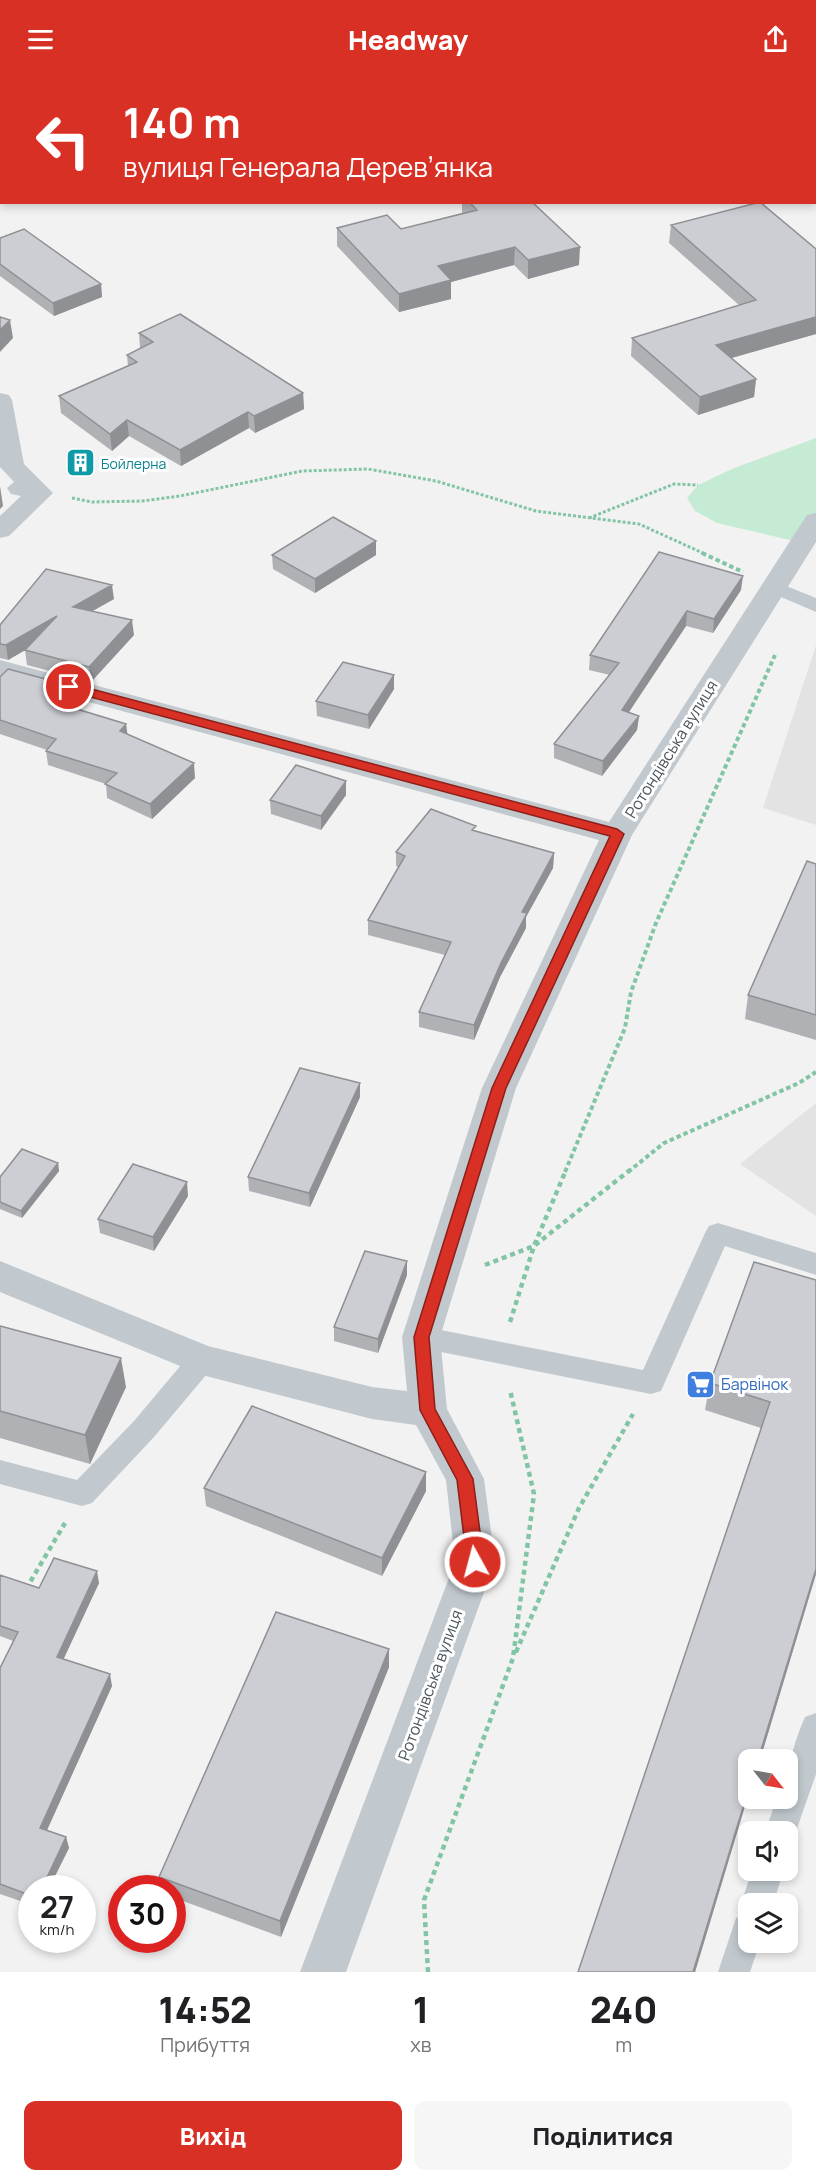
<!DOCTYPE html>
<html lang="uk">
<head>
<meta charset="utf-8">
<style>
  :root { --surface:#fff; --page:#f6f6f6; --text:#202124; --muted:#757577; --accent:#d93025 }
  body { margin:0; font-family:Manrope,sans-serif; background:var(--page); color:var(--text); height:100vh; display:flex; flex-direction:column; font-size:22px; white-space:nowrap }
  * { box-sizing:border-box; margin:0 }
  p { font-size:20px; color:var(--muted) }
  .icon { flex:none; width:33px; height:33px; fill:none; stroke:currentColor; stroke-width:2; stroke-linecap:round; stroke-linejoin:round }
  .map { position:relative; height:1894px; overflow:hidden }
  .drawer { display:flex; flex-direction:column; background:var(--surface); flex:1 }
  .drawer>* { flex:none }
  .guide { position:absolute; left:0px; top:0px; width:816px; height:126px; box-shadow:0 3px 9px #0003; background:#d93025; color:#fff; overflow:hidden }
  .needle { width:39px; rotate:121deg }
  .controls { position:absolute; left:738px; top:1671px; display:grid; gap:12px }
  .controls a { display:grid; place-items:center; width:60px; height:60px; border-radius:12px; background:var(--surface); box-shadow:0 3px 9px #0003; font-size:30px }
  .speed { position:absolute; left:18px; top:1797px; display:flex; gap:12px; font-size:30px; font-weight:700; text-align:center }
  .speed>* { display:grid; place-content:center; width:78px; height:78px; border-radius:50%; background:var(--surface); box-shadow:0 3px 9px #0003; line-height:1 }
  .speed small { font-size:15px; font-weight:400 }
  .speed .limit { border:9px solid #d22; background:#fff; color:#111 }
  .pin { position:absolute; display:grid; place-items:center; width:51px; height:51px; color:#fff; margin:-26px; border:3px solid #fff; border-radius:50%; box-shadow:0 2px 6px #0007 }
  .me { position:absolute; width:66px; margin:-33px; rotate:353deg; stroke-linejoin:round; filter:drop-shadow(0 0 4px #0008) }
  .turn { display:flex; align-items:center; gap:21px; height:126px; padding:0 24px; font-size:27px }
  .turn .icon { width:78px; height:78px; stroke-width:2.5 }
  .turn b { display:block; font-size:42px; line-height:51px }
  .eta { display:flex; justify-content:space-evenly; align-items:center; height:102px; text-align:center }
  .eta b { font-size:36px; font-weight:800; line-height:42px }
  .button { display:flex; gap:12px; margin-top:auto; padding:12px 24px }
  .button a { flex:1; height:69px; border-radius:12px; background:var(--accent); color:#fff; font-size:24px; font-weight:800; line-height:69px; text-align:center }
  .button a+a { background:var(--page); color:var(--text) }
  header { display:flex; justify-content:space-between; align-items:center; height:78px; padding:0 24px; background:var(--accent); color:#fff; font-size:27px; font-weight:800 }
  .map>svg:first-child { display:block }
  .education { fill:#e4e3e3 }
  .green { fill:#c6ebd4 }
  .lines { fill:none; stroke-linecap:round; stroke-linejoin:round }
  .path-far2 { stroke:#82c5a4; stroke-width:3; stroke-dasharray:3 2; stroke-linecap:butt }
  .path-far1 { stroke:#82c5a4; stroke-width:4; stroke-dasharray:4.5 3; stroke-linecap:butt }
  .path { stroke:#82c5a4; stroke-width:4.5; stroke-dasharray:5 4; stroke-linecap:butt }
  .service { fill:#c1c9ce; fill-rule:evenodd }
  .minor { fill:#c1c9ce; fill-rule:evenodd }
  .wall { fill:#afb1b5 }
  .shaded-wall { fill:#8f9094 }
  .building { fill:#ccced3; stroke:#8f9094; stroke-width:1.5 }
  .route { fill:#d93025; stroke:#8d1f18; stroke-width:1.5 }
  .labels { text-anchor:middle; dominant-baseline:central; stroke-width:6; stroke-linejoin:round; paint-order:stroke }
  .far-culture-label { font-size:14px; fill:#0d838f; stroke:#fff; text-anchor:start }
  .street-label { font-size:16px; fill:#4b555d; stroke:#fff }
  .shop-label { font-size:16px; fill:#366cbe; stroke:#fff; text-anchor:start }
</style>
</head>
<body>
<header><svg class="icon" aria-label="menu" viewBox="0 0 24 24"><path d="M4 6h16M4 12h16M4 18h16"/></svg>Headway<svg class="icon" aria-label="share" viewBox="0 0 24 24"><path d="M12 15V3M7 8l5-5 5 5M5 13v7h14v-7"/></svg></header>
<div class="map">
<svg width="816" height="1894" viewBox="0 0 816 1894">
  <rect width="100%" height="100%" fill="#f3f2f2"/>
  <path class="education" d="M816,567v180l-53,-17z
    M816,1025v113l-76,-52z"/>
  <path class="green" d="M816,360v85l-14,20 -85,-20 -22,-12 -8,-13 11,-13 36,-17z"/>
  <g class="lines">
    <path class="path-far2" d="M72,420l20,4 51,-1 37,-5 122,-25 66,-2 68,12 100,30 103,13 66,30
      M589,440l85,-34 24,1"/>
    <path class="path-far1" d="M702,475l41,19
      M565,1094l60,-144 6,-36 25,-69 119,-268
      M628,1094l36,-29 135,-60 17,-11"/>
    <path class="path" d="M485,1187l49,-19 96,-76
      M510,1244l24,-76 32,-76
      M26,1511l39,-66
      M516,1574l63,-144 54,-94
      M428,1894l-4,-72 89,-242 21,-164 -24,-104"/>
    <path class="service" d="M774,503l42,17v14l-49,-21 -3,-4 3,-4z
      M718,1145l98,30v22l-91,-29 -64,145 -10,3 -230,-46 -10,-3 -3,-8 3,-8 10,-3 222,44 62,-137 4,-7z
      M202,1271l10,3 4,8 -4,8 -58,69 -62,66 -10,3 -82,-22v-24l77,20 57,-59 58,-69z
      M816,1635v61l-24,69 -4,2v-13h-23l12,-34h11c0,-32 4,-51 17,-81z
      M752,1792h32l-11,34h-25v38h12l-10,30h-32l18,-54 9,-4 -4,-10z"/>
    <path class="minor" d="M0,315l9,2 3,5 12,64 29,29 -44,43 -9,2v-22l21,-20 -10,-2 -4,-6 7,-6 -14,-15z
      M816,435v29l-184,293 -116,253 -76,249 7,72 37,70 11,83 -149,410h-46l155,-410 -9,-82 -30,-55 -44,-6 -170,-44 -202,-83v-31l208,85 164,41 35,4 -5,-54 80,-249 117,-248 -599,-162v-18l609,162 194,-301 4,-6z"/>
  </g>
  <path class="wall" d="M0,0h107l1,2h-106v6l-2,-2z
    M319,0h89l2,2h-89z
    M462,124h70l47,63 -51,14 -14,-14 -63,17v17l-52,13 -62,-66v-18l64,1 61,-16z
    M671,147l145,24v85l-85,24 25,21 -2,18 -56,18 -67,-59 1,-18 107,-33 -70,-62z
    M0,160l101,46 1,13 -48,19 -54,-40z
    M139,255l164,60 1,16 -49,24 -6,-5 -68,38 -52,-30 -17,15 -51,-38 -2,-17 69,-29 -1,-12 13,-7z
    M376,463v14l-61,38 -42,-24 -1,-14z
    M659,474l82,38 -28,43 -27,-7 -57,86 10,4 -2,14 -35,46 -48,-18v-14l56,-69 -21,-5 1,-15z
    M114,521l-22,12 42,24 -43,47 -64,-17 -2,-15 1,-1 -18,11 -8,-2v-33z
    M394,597v14l-25,40 -52,-13 -1,-15z
    M0,599l74,23 -5,6 57,18 1,11 68,43 -43,41 -45,-21 -1,-14 -58,-19 -2,-14 1,-1 -47,-16z
    M346,703v14l-25,35 -50,-16 -1,-14z
    M476,753l78,22 -1,15 -27,49v11l-26,49 -26,63 -55,-13v-15l26,-57 -77,-20v-15l30,-53 -2,-1v-14z
    M816,786v176l-71,-21 3,-24z
    M360,1019l-50,110 -61,-16 -1,-14z
    M58,1085l1,8 -37,47 -22,-9v-32z
    M188,1118l-34,55 -54,-18 -2,-14z
    M407,1197l-29,78 -44,-12v-14z
    M816,1202v294l-56,186h-12v36l-53,176h-117l183,-544 -56,-18 5,-27z
    M0,1248l126,61 -36,77 -90,-26z
    M426,1394v19l-44,85 -176,-70 -2,-18z
    M0,1497l39,13 60,-5 -36,76 49,27 -65,144 19,7 3,11 -20,40h-17v17l-32,-11v-226l13,-27 -13,-5z
    M389,1571v18l-108,270 -109,-40v-9h-11l-2,-11z"/>
  <path class="shaded-wall" d="M515,169l-1,18 -63,17v17l-52,13v-18l39,-28z
    M580,169l-1,18 -51,14v-19z
    M101,206l1,13 -48,19 -1,-13z
    M816,239v17l-102,29 2,-18z
    M10,242l3,18 -13,14v-22z
    M756,301l-2,18 -56,18 2,-18z
    M303,315l1,16 -49,24 -1,-17z
    M248,334l1,16 -68,38 -1,-16z
    M127,342l2,16 -17,15 -2,-17z
    M0,408l3,20 -3,3z
    M376,463v14l-61,38v-14z
    M743,498l-2,14 -28,43 1,-14z
    M112,507l2,14 -39,22 -2,-14z
    M687,533l-1,15 -65,98 1,-14z
    M57,538l2,15 -51,29 -2,-15z
    M132,542l2,15 -43,47 -2,-15z
    M394,597v14l-25,40 -1,-14z
    M72,608l2,14 -15,17 -2,-14z
    M639,638l-2,14 -35,46 1,-15z
    M126,646l2,14 -8,-7z
    M194,685l1,15 -43,41 -2,-15z
    M346,703v14l-25,35v-14z
    M554,775l-1,15 -27,49v11l-26,49 -26,63v-15l48,-113z
    M360,1005v14l-50,110 -1,-14z
    M58,1085l1,8 -37,47 -1,-7z
    M187,1104l1,14 -34,55 -1,-14z
    M407,1183v14l-29,78v-14z
    M121,1280l5,29 -36,77 -5,-29z
    M426,1394v19l-44,85v-18z
    M816,1491v5l-56,186h-2z
    M97,1493l2,12 -40,86 -2,-12z
    M389,1571v18l-108,270 -1,-16z
    M110,1596l2,12 -69,153 -3,-11z
    M748,1713v5l-53,176h-2z
    M66,1759l3,11 -20,40h-7z"/>
  <path class="building" d="M9,0h98l1,2h-98z
    M335,0h73l2,2h-73z
    M578,0h31l2,2h-40z
    M469,124h63l48,45 -52,13 -13,-13 -77,19 13,14 -52,14 -62,-66 50,-13 14,14 76,-19z
    M760,124l56,47v68l-100,28 40,34 -56,18 -68,-59 124,-38 -85,-75z
    M24,151l77,55 -48,19 -53,-39v-26z
    M180,236l123,79 -49,23 -6,-4 -68,38 -53,-30 -17,14 -51,-38 78,-34 -10,-7 26,-13 -14,-9z
    M0,239l10,3 -10,10z
    M333,439l43,24 -61,38 -43,-24z
    M659,474l84,24 -29,43 -27,-8 -65,99 17,6 -36,45 -49,-17 65,-81 -29,-8z
    M46,491l66,16 -39,22 59,13 -43,47 -64,-17 32,-34 -51,29 -6,-1v-19z
    M343,584l51,13 -26,40 -52,-14z
    M8,591l64,17 -15,17 69,21 -6,7 74,32 -44,41 -45,-20 12,-11 -71,-22 10,-12 -56,-19v-43z
    M296,687l50,16 -25,35 -51,-16z
    M431,731l45,17 -4,4 82,23 -32,59 5,1 -26,50 -27,62 -55,-13 32,-70 -83,-22 37,-64 -9,-4z
    M807,783l9,3v151l-68,-20z
    M300,990l60,15 -51,110 -61,-16z
    M22,1071l36,14 -37,48 -21,-9v-25z
    M133,1086l54,18 -34,55 -55,-18z
    M365,1173l42,10 -29,78 -44,-12z
    M754,1184l62,18v289l-58,191h-10v31l-55,181h-115l192,-570 -60,-19z
    M0,1248l121,32 -36,77 -85,-24z
    M252,1328l174,66 -44,86 -178,-70z
    M54,1480l43,13 -40,86 53,17 -70,154 26,9 -24,51h-10v8l-32,-12v-216l18,-36 -18,-6v-51l39,13z
    M276,1534l113,37 -109,272 -121,-44z"/>
  <path class="route" d="M69,605l548,146 7,5 -118,254 -77,249 6,72 38,70 11,83 -3,6 -6,2 -5,-2 -3,-6 -10,-82 -37,-70 -6,-73 78,-249 118,-252 -546,-146v-6z"/>
  <defs>
    <symbol id="building-square" viewBox="-11 -11 22 22"><rect x="-9" y="-9" width="18" height="18" rx="4" fill="#0f9aa8" stroke="#fff"/><path d="M-4-6H4V6H1V3H-1V6H-4ZM-2.5-4.3h1.7v1.8h-1.7ZM.8-4.3h1.7v1.8H.8ZM-2.5-1h1.7V.8h-1.7ZM.8-1h1.7V.8H.8Z" fill="#fff"/></symbol>
    <symbol id="supermarket-square" viewBox="-11 -11 22 22"><rect x="-9" y="-9" width="18" height="18" rx="4" fill="#3f7fe0" stroke="#fff"/><path d="M-6-5.5h2.5l.6 2H6L4.5 2H-2.5L-4.4-4H-6ZM-1.5 3.2a1.3 1.3 0 1 0 .1 0ZM3 3.2a1.3 1.3 0 1 0 .1 0Z" fill="#fff"/></symbol>
  </defs>
  <g fill-rule="evenodd">
    <use href="#building-square" x="64" y="368" width="33" height="33"/>
    <use href="#supermarket-square" x="684" y="1290" width="33" height="33"/>
  </g>
  <g class="labels">
    <g class="far-culture-label">
      <text x="101" y="385">Бойлерна</text>
    </g>
    <g class="street-label">
      <text transform="translate(671 671) rotate(-58)">Ротондівська вулиця</text>
      <text transform="translate(430 1607) rotate(-70)">Ротондівська вулиця</text>
    </g>
    <g class="shop-label">
      <text x="721" y="1306">Барвінок</text>
    </g>
  </g>
</svg>
<div class="controls">
<a><svg class="needle" viewBox="-14 -14 28 28"><path d="M0-13l5 13h-10z" fill="#e53935"/><path d="M0 13l5-13h-10z" fill="#757577"/></svg></a>
<a><svg class="icon" aria-label="sound" viewBox="0 0 24 24"><path d="M4 9h4l5-4v14l-5-4H4zM17 9q2 3 0 6"/></svg></a>
<a><svg class="icon" aria-label="layers" viewBox="0 0 24 24"><path d="M12 4l9 5-9 5-9-5zM3 14l9 5 9-5"/></svg></a>
</div>
<div class="speed"><div>27<small>km/h</small></div><div class="limit">30</div></div>
<div class="pin" style="left:69px;top:609px;background:#d93025"><svg class="icon" aria-label="arrive" viewBox="0 0 24 24"><path d="M6 21V4h12l-3 4 3 4H6"/></svg></div>
<svg class="me" style="left:475px;top:1484px" viewBox="-20 -20 40 40"><circle r="17" fill="#d93025" stroke="#fff" stroke-width="3"/><path d="M0-11L8 9 0 5-8 9z" fill="#fff"/></svg>
<div class="guide">
<div class="turn"><svg class="icon" aria-label="left" viewBox="0 0 24 24"><path d="M17 20v-9H6M10 6l-5 5 5 5"/></svg><div><b>140 m</b>вулиця Генерала Деревʼянка</div></div>
</div>
</div>
<section class="drawer">
<div class="eta">
<div><b>14:52</b><p>Прибуття</p></div>
<div><b>1</b><p>хв</p></div>
<div><b>240</b><p>m</p></div>
</div>
<div class="button"><a>Вихід</a><a>Поділитися</a></div>
</section>
</body>
</html>
